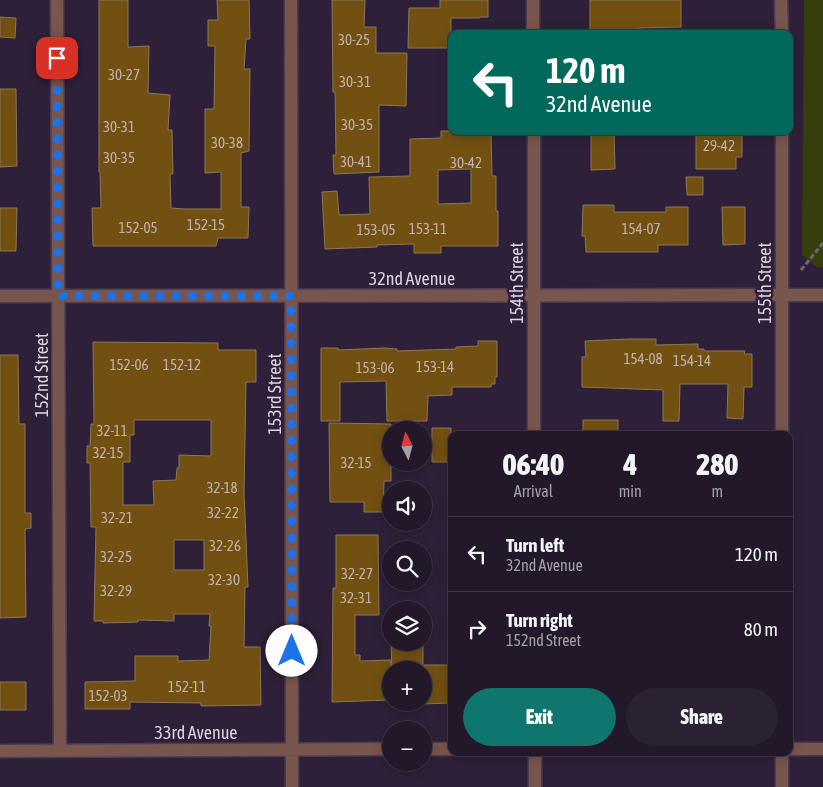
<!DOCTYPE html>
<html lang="en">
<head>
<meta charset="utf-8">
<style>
  :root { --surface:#22182a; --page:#2a2132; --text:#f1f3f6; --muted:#a2a0a8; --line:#3f3747; --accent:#0f766e }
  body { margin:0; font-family:"Asap Condensed",sans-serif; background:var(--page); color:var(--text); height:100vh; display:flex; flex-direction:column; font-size:19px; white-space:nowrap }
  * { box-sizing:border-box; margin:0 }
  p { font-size:16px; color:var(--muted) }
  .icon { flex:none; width:28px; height:28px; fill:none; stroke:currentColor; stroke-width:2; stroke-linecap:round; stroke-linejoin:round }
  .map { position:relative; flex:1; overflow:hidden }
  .sheet { position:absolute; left:448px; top:431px; width:345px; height:325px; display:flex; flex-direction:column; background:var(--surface); border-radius:10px; box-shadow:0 2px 12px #0003,0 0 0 1px var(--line) }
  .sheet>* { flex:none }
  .top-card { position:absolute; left:448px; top:30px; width:345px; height:105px; border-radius:10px; box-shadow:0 2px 12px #0003,0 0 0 1px var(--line); background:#00695c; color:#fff; overflow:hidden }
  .needle { width:32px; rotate:354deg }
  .buttons { position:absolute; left:382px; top:421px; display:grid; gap:10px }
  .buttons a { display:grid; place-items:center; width:50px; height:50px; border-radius:50%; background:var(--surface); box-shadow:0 2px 12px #0003,0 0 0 1px var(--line); font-size:25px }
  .pin { position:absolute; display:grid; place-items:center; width:42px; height:42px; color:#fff; margin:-21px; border-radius:10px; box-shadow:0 2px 8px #0006 }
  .me { position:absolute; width:55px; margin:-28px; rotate:0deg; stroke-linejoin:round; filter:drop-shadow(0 0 4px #0008) }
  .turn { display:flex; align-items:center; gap:18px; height:105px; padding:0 15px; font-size:22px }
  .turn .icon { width:65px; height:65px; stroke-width:2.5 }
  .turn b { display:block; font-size:35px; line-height:42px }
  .eta { display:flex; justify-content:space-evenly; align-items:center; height:85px; text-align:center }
  .eta b { font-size:30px; font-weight:800; line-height:35px }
  .cta { display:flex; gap:10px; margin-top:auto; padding:10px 15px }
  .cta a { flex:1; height:58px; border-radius:30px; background:var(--accent); color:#fff; font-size:20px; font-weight:800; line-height:58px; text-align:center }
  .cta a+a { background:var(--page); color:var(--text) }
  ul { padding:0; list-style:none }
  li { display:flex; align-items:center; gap:15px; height:75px; padding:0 15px; border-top:1px solid var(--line) }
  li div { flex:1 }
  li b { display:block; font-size:19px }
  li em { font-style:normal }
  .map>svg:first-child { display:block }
  .green { fill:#363f0b }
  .building { fill:#715012; stroke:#8a775b; fill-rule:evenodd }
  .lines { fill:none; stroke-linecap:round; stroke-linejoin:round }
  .minor-casing { stroke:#4a3d53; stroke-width:15 }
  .tertiary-casing { stroke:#4a3d53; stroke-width:15 }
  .path { stroke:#71657a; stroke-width:3; stroke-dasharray:5 2.5; stroke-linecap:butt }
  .minor { stroke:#78554d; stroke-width:12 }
  .tertiary { stroke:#78554d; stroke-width:12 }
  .route { stroke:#1a73e8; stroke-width:9; stroke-dasharray:0 16.2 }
  .labels { text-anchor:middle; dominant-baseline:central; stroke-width:5; stroke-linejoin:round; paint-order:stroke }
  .number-label { font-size:15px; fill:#c1b2af }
  .street-label { font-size:18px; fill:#dcd3e3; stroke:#2e2038 }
</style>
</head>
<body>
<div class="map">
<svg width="823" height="787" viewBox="0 0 823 787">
  <rect width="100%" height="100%" fill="#2e2038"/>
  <path class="green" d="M804,0h19v267h-6l-15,-12z"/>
  <path class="building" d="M99,0h29v47l21,-1 -1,47 22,2 -2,35h4l1,44h-3l1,34 13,1h37v-37l-16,1v-64h9l1,-63h-7v-26h10l-1,-20h32l1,39h-4l-2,30h6l-1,82 -8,2v54h8l-1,31h-30l-2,8h-123l-1,-38h9l-1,-36h-1z
    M332,0h33l-1,27h12v26h31l-1,53 -27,-1v67l-45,2 -1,-19h3l-1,-63h-2z
    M440,0h48v17h-8v1h-29v30h-43l1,-40h31z
    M590,0h91v27l-42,1v6h-49z
    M0,17l16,1 -1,20 -15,-1z
    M0,89h16l1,77 -17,1z
    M441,131h50l1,45h4v35h2v35h-57v7h-27v-9l-37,1v2l-52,2 -3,-57 15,-1 2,24 31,-1 -1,-37 41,-1v-37l31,-1zM471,169v34l-33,1v-34z
    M614,132l1,37 -24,1v-37z
    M701,132h41v25h-6v12h-40v-34h5z
    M686,177h17v18h-16z
    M583,205h31v7h52v-5h22v38h-30v7h-72l-1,-16h-3z
    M722,207h23v37l-22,1z
    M0,208h17l-1,43h-16z
    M629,339h27v6l42,-1v5h6v2h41l-1,3h8v33h-8l-1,32 -16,-1 1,-34h-48l-1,37h-16v-31l-81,-3v-30h4l-1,-16z
    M478,341h19v36h-2v7h-4v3h-39v8l-24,1 -1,25h-40l-1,-40 -46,1v39h-19v-73h17v2l46,-2 13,1v2l59,-2v-2l22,-1z
    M93,342l125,1v7h38v32h-10l-2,110 4,95h-3l-1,60h16l1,58 -60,1v-3l-71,-1v7h-45v-27l50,-1v-25h43v5l31,-1 2,-34h-2l1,-12h-36v7l-36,-1v2l-35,1v-2h-9l2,-94h-5l-1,-64h-3v-17h3l1,-22h3zM134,420h77v36l-32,-1v13h-2l-1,12 -23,1 1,24h-31v-43h7v-27h4zM174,540h30v30h-30z
    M0,355h18l1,69h6v89h6v15l-6,1 1,88 -26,1z
    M583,420h35v15h-35z
    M329,423l62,1v57h-7l-1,31h-19v-10h-34z
    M432,428h19v34h-19z
    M336,535h42l1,80h-24v40h5v6l31,-1v40l-59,2 1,-114h3z
    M391,642h32v28h-31z
    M424,665h24v38l-24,1z
    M0,682h26v28h-26z"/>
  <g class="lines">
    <defs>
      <path id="minor" d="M57,0l3,750
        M291,0l1,787
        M533,0v34
        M781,0l1,34
        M534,131v304
        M782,435v-304
        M424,749h27
        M789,749h34
        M0,751l391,-2
        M535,752v35
        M782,752v35"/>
      <path id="tertiary" d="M0,296l823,-1"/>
    </defs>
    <use href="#minor" class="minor-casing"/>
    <use href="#tertiary" class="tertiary-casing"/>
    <path class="path" d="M801,270l22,-27"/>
    <use href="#minor" class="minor"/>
    <use href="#tertiary" class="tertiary"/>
  </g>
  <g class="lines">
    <path class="route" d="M57,58l1,238h233l1,355"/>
  </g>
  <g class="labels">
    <g class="number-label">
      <text x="354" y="39">30-25</text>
      <text x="124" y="74">30-27</text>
      <text x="355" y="81">30-31</text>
      <text x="357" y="124">30-35</text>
      <text x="119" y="126">30-31</text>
      <text x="227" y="142">30-38</text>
      <text x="719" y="145">29-42</text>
      <text x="119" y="157">30-35</text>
      <text x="356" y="161">30-41</text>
      <text x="466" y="162">30-42</text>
      <text x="206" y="224">152-15</text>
      <text x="138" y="227">152-05</text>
      <text x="428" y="228">153-11</text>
      <text x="641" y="228">154-07</text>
      <text x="376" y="229">153-05</text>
      <text x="643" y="358">154-08</text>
      <text x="692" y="360">154-14</text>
      <text x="129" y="364">152-06</text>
      <text x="182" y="364">152-12</text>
      <text x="435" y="366">153-14</text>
      <text x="375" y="367">153-06</text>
      <text x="112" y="430">32-11</text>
      <text x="108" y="452">32-15</text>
      <text x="356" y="462">32-15</text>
      <text x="222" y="487">32-18</text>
      <text x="223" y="512">32-22</text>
      <text x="117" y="517">32-21</text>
      <text x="225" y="545">32-26</text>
      <text x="116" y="556">32-25</text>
      <text x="357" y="573">32-27</text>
      <text x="224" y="579">32-30</text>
      <text x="116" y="590">32-29</text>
      <text x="356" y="597">32-31</text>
      <text x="187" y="686">152-11</text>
      <text x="108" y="695">152-03</text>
    </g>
    <g class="street-label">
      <text x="412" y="278">32nd Avenue</text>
      <text transform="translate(516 283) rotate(-90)">154th Street</text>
      <text transform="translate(764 283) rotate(-90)">155th Street</text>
      <text transform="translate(41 375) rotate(-90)">152nd Street</text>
      <text transform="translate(274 394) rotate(-90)">153rd Street</text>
      <text x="196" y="732">33rd Avenue</text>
    </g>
  </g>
</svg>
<div class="buttons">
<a><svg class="needle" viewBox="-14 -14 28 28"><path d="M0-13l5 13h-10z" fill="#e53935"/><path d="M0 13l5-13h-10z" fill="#a2a0a8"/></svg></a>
<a><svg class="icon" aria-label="sound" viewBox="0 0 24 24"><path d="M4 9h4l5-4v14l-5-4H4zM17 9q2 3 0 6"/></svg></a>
<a><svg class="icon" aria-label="search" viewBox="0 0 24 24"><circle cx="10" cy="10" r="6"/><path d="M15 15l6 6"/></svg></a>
<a><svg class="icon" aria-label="layers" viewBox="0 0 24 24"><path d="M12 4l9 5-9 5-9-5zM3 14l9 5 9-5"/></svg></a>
<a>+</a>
<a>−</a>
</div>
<div class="pin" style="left:57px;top:58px;background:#d93025"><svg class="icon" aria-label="arrive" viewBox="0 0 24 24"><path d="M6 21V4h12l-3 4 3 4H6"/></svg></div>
<svg class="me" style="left:292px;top:651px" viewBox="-20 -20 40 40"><circle r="19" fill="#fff"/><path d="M0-13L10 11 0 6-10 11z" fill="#1a73e8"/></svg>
<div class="top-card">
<div class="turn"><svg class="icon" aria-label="left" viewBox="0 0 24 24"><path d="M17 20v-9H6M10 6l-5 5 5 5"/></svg><div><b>120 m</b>32nd Avenue</div></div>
</div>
<section class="sheet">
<div class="eta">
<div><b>06:40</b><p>Arrival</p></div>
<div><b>4</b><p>min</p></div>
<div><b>280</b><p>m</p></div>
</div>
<ul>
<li><svg class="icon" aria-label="left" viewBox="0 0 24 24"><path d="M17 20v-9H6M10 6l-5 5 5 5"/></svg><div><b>Turn left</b><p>32nd Avenue</p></div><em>120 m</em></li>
<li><svg class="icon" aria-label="right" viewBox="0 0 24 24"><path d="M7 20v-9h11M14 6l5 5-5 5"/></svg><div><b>Turn right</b><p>152nd Street</p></div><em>80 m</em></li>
</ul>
<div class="cta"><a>Exit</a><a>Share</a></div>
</section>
</div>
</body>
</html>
